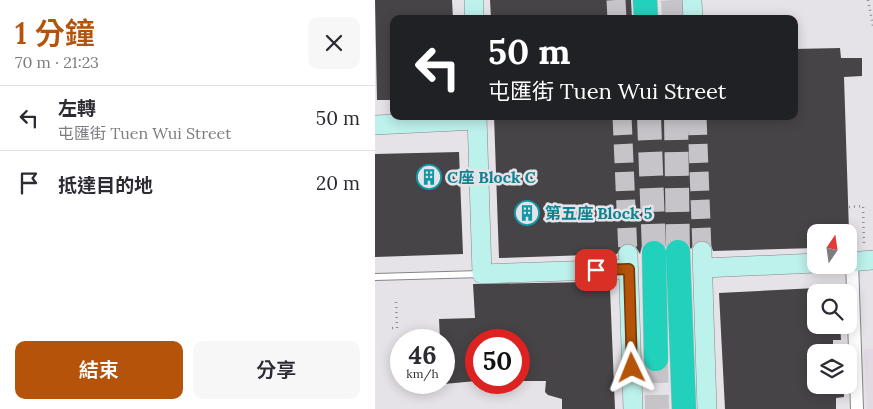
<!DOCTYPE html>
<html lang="zh-TW">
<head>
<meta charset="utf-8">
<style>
  :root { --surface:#fff; --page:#f7f7f7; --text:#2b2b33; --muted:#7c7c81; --line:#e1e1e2; --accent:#b45309 }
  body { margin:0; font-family:Lora,"Noto Sans TC",serif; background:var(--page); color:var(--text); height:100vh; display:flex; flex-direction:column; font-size:19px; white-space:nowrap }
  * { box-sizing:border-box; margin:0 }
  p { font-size:16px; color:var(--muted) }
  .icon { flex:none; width:28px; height:28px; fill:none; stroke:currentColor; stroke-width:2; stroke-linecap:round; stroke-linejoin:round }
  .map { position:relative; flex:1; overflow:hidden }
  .drawer { display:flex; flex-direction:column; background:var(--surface); width:375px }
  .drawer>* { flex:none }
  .top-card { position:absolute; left:15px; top:15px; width:408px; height:105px; border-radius:10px; box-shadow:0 2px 12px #0003; background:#202124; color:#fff; overflow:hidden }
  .needle { width:32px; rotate:13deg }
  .tools { position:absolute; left:432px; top:224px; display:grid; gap:10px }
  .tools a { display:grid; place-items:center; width:50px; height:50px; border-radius:10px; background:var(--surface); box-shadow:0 2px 12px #0003; font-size:25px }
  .speed { position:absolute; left:15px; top:329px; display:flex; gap:10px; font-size:25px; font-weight:700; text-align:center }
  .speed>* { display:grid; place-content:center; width:65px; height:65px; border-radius:50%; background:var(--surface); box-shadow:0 2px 12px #0003; line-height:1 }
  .speed small { font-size:12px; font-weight:400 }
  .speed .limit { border:8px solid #d22; background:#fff; color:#111 }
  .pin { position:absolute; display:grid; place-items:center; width:42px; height:42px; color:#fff; margin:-21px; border-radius:10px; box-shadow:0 2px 8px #0006 }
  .me { position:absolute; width:55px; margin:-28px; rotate:358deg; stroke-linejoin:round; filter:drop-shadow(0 0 4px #0008) }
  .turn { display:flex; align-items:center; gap:18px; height:105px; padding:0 15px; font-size:22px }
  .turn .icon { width:65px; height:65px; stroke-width:2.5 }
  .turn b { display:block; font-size:35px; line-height:42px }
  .round { display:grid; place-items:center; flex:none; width:52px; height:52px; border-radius:10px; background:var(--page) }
  .head { display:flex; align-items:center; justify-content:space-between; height:85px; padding:0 15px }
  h1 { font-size:30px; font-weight:600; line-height:38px; color:var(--accent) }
  .action { display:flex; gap:10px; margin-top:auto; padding:10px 15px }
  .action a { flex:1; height:58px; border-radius:10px; background:var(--accent); color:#fff; font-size:20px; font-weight:600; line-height:58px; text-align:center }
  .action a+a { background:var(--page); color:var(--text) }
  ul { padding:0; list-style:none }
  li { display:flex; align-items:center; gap:15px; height:65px; padding:0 15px; border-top:1px solid var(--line) }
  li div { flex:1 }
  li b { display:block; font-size:19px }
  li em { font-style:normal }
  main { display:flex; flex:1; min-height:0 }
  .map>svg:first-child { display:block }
  .built { fill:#e2d9e5 }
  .building { fill:#474448 }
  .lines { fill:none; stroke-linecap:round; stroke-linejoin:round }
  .secondary-tunnel { stroke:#c7c4c9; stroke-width:19; stroke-dasharray:19 9; stroke-linecap:butt }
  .highway-tunnel { stroke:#c7c4c9; stroke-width:24; stroke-dasharray:24 12; stroke-linecap:butt }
  .lane-casing { stroke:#888589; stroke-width:8 }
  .street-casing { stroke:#888589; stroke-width:14 }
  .secondary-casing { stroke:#888589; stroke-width:20 }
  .highway-casing { stroke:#c3c3c3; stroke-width:25 }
  .path { stroke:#8f8c90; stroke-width:2.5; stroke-dasharray:1 4; stroke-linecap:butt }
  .lane { stroke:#fff; stroke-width:6 }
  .street { stroke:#fff; stroke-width:12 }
  .secondary { stroke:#bdf1eb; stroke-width:19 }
  .highway { stroke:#22d1bc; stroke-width:24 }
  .route-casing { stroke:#753606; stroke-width:12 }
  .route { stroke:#b45309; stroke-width:9 }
  .labels { text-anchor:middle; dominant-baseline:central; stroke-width:5; stroke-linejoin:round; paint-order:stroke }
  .culture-label { font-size:16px; font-weight:bold; fill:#0d838f; stroke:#e6e3e8; text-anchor:start }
</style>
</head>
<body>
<main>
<section class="drawer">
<div class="head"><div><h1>1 分鐘</h1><p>70 m · 21:23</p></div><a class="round"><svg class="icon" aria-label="close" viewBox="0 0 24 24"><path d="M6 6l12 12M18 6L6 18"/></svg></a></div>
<ul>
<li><svg class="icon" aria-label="left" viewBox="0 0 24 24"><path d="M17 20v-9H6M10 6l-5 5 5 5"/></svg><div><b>左轉</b><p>屯匯街 Tuen Wui Street</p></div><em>50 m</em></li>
<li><svg class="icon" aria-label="arrive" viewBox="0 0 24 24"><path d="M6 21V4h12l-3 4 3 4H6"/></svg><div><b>抵達目的地</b></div><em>20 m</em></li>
</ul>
<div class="action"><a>結束</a><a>分享</a></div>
</section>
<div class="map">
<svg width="498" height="409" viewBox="0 0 498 409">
  <rect width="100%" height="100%" fill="#e6e3e8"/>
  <path class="built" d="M489,349h9v60h-6z"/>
  <path class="building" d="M0,0h77l1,19h-59v81h-17z
    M115,0h141l1,19h-141z
    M465,48l1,10h21v18l-18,1 5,155h-33v16l-103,3 -2,-6 -9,-5 -6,2 -5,7 -6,-9 -7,-2 -8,3 -4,5 -6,-5 -7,-2 -6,2 -5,5 -2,8 -6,-10 -6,-1 -6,2 -5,9 -118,4 -5,-142h300v-67z
    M84,152l4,102 -88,3v-103z
    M214,282v8l21,-1 5,120h-53v-10l-14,-4 -3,-3 1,-11h-27v-41h-43v41l-32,3v-44h-4l-1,-21 36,-1 -2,-34z
    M441,288v37h24l1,15h-8v12h-17v33h28v12l-8,1v11h-111l-6,-116z"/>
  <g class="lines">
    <path class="secondary-tunnel" d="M241,0l1,19
      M247,116l6,138
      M322,116l5,135"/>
    <path class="highway-tunnel" d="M298,0l1,19
      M274,116l5,137
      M301,116l2,136
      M281,359l1,50"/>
    <defs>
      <path id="lane" d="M0,277l106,-3"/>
      <path id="street" d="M477,262l5,147"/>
      <path id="secondary" d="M99,0v19
        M317,0l1,19
        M102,116l5,158 146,-5
        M0,125l102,-5
        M327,251l5,158
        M253,254l5,155
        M474,262l24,-2
        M328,268l113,-5"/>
      <path id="highway" d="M270,0l1,19
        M303,252l6,157
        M279,253l2,106"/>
    </defs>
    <use href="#lane" class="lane-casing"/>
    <use href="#street" class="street-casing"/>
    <use href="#secondary" class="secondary-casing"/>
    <use href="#highway" class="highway-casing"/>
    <path class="path" d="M493,0l5,26
      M474,207l14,-1 1,41
      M17,328h5l-1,-28"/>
    <use href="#lane" class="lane"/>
    <use href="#street" class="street"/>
    <use href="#secondary" class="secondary"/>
    <use href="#highway" class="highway"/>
  </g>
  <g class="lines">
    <defs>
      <path id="route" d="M221,270l33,-1 3,99"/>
    </defs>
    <use href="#route" class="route-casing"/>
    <use href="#route" class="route"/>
  </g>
  <defs>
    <symbol id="building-ring" viewBox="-11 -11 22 22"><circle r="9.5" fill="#e6e3e8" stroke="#0f9aa8" stroke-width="1.5"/><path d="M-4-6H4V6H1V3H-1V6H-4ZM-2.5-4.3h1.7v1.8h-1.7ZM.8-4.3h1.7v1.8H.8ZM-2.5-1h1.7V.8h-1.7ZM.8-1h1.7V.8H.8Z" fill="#0f9aa8"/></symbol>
  </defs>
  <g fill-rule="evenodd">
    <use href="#building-ring" x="40" y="163" width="28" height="28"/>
    <use href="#building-ring" x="138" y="199" width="28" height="28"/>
  </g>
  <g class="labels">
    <g class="culture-label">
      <text x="72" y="177">C座 Block C</text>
      <text x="170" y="213">第五座 Block 5</text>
    </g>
  </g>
</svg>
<div class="tools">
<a><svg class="needle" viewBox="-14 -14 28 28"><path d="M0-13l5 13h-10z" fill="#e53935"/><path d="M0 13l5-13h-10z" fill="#7c7c81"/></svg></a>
<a><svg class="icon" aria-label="search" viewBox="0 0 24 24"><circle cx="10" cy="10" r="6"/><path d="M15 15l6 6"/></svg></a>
<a><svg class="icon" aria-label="layers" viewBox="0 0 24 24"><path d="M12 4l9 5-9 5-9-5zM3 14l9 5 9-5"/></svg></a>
</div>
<div class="speed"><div>46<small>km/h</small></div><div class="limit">50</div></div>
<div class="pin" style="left:221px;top:270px;background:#d93025"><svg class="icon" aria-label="arrive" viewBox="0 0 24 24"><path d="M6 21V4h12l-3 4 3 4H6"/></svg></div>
<svg class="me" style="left:257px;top:368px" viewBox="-20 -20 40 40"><path d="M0-17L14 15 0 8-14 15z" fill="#b45309" stroke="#fff" stroke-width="4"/></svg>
<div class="top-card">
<div class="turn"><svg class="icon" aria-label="left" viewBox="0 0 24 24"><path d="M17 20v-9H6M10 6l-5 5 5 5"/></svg><div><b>50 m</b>屯匯街 Tuen Wui Street</div></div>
</div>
</div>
</main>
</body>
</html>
